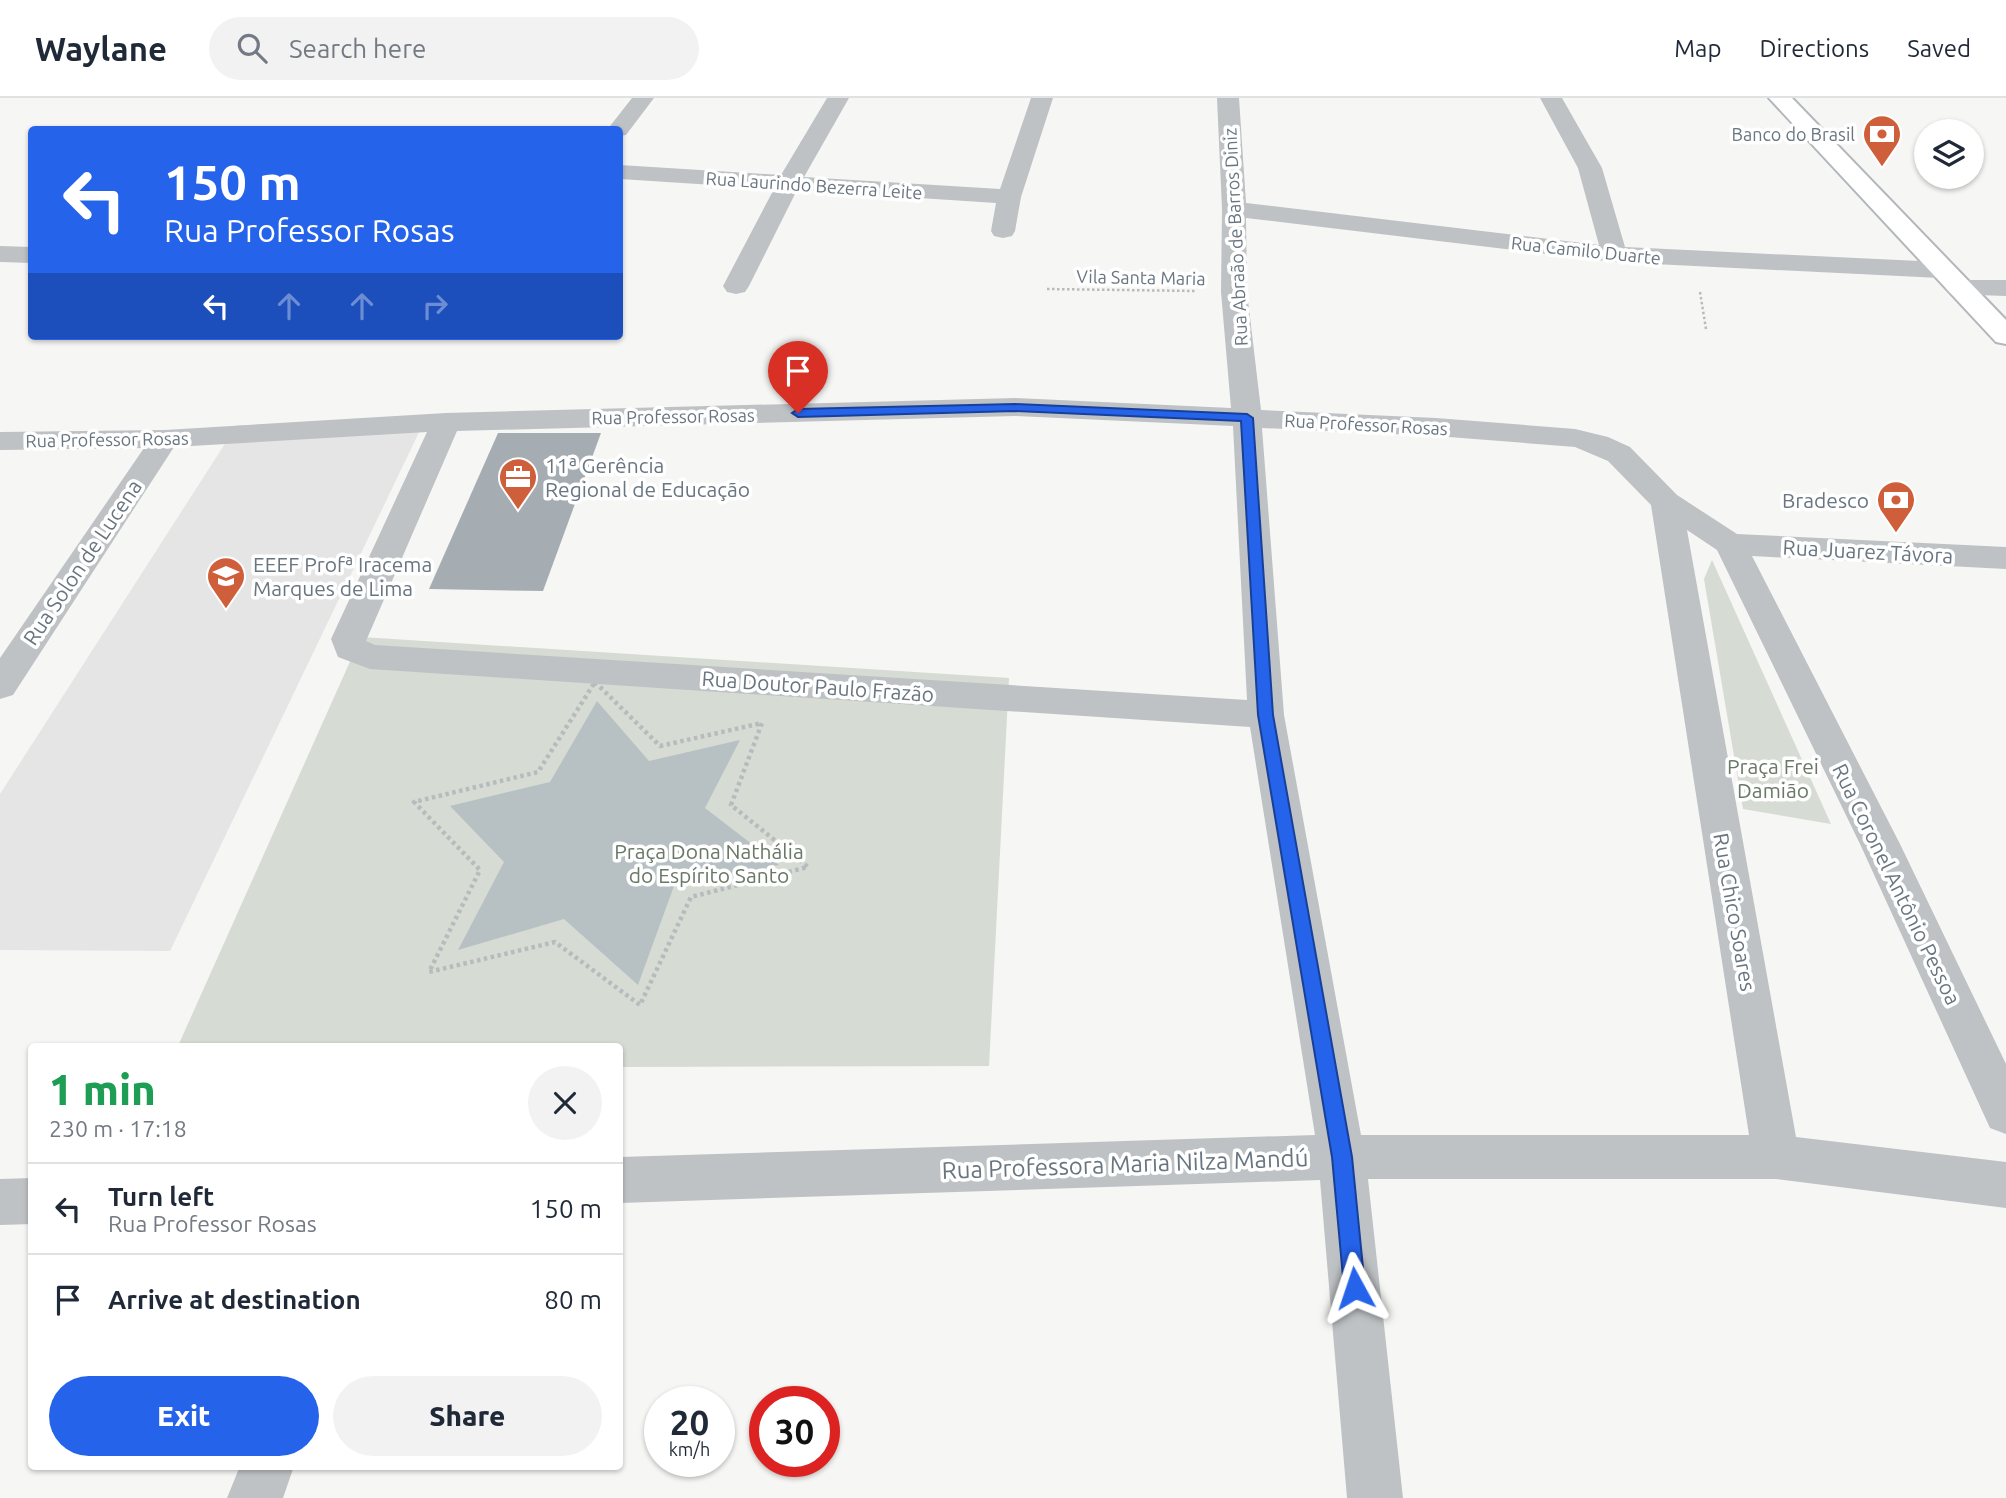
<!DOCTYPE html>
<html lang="en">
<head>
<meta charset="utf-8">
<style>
  :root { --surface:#fff; --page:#f2f2f3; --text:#1f2937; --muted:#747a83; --line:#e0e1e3; --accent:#2563eb }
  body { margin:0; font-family:Ubuntu,sans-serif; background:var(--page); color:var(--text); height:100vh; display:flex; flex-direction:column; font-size:26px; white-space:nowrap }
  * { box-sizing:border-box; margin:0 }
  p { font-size:23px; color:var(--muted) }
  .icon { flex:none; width:38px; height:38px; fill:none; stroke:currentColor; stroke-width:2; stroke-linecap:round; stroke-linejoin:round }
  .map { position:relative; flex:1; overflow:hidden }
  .details { position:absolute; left:28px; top:945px; width:595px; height:427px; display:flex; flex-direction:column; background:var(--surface); border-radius:7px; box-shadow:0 2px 5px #0004 }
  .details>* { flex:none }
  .banner { position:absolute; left:28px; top:28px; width:595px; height:214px; border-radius:7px; box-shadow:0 2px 5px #0004; background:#2563eb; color:#fff; overflow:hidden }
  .controls { position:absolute; left:1914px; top:21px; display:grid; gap:14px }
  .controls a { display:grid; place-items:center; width:70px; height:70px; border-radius:50%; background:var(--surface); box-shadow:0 2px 5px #0004; font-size:35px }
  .speed { position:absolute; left:644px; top:1288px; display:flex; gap:14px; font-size:35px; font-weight:700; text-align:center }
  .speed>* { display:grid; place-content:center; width:91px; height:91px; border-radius:50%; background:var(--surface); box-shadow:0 2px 5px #0004; line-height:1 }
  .speed small { font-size:18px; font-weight:400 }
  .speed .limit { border:10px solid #d22; background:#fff; color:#111 }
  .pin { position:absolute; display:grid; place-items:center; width:60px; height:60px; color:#fff; margin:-72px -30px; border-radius:50% 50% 50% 0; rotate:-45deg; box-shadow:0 0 7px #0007 }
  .pin .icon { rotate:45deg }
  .me { position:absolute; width:77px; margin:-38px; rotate:355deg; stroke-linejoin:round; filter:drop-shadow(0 0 5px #0008) }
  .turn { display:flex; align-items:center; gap:24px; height:147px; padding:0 21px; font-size:32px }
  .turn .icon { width:91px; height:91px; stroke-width:2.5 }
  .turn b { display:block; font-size:49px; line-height:60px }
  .lanes { display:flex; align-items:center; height:66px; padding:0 21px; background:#0003; justify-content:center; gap:35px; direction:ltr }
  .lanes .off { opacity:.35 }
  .round { display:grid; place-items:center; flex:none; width:74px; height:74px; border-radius:37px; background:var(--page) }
  .overview { display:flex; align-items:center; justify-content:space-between; height:119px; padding:0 21px }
  h1 { font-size:42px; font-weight:800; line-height:52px; color:#1e9e55 }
  .cta { display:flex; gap:14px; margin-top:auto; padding:14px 21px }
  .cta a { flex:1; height:80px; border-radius:42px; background:var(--accent); color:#fff; font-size:28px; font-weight:800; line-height:80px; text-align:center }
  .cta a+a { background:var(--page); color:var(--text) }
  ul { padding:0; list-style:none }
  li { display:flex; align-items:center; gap:21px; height:91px; padding:0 21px; border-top:2px solid var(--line) }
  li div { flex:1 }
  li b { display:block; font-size:26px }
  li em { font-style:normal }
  header { display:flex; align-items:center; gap:42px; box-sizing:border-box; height:98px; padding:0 35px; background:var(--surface); border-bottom:2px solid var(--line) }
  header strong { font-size:33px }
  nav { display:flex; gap:38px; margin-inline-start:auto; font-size:24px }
  .search { width:490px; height:63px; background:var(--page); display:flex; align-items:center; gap:18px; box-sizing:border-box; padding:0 24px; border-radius:38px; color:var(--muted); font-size:26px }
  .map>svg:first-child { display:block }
  .built { fill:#e4e5e4 }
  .green { fill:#d6dbd3 }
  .water { fill:#b7c1c4 }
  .building { fill:#a6adb2 }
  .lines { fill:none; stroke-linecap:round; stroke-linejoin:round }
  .secondary-casing { stroke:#b3b7bb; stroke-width:4 }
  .path-far1 { stroke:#b8bbbd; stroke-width:2.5; stroke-dasharray:2.5 2.5; stroke-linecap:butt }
  .path { stroke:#b8bbbd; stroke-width:4.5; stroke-dasharray:3.5 3.5; stroke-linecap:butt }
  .minor { fill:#bec2c5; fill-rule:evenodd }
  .tertiary { fill:#bec2c5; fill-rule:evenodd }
  .secondary { fill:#fff; fill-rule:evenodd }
  .route { fill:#2563eb; stroke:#184099; stroke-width:2 }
  .labels { text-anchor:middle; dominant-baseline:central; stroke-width:7; stroke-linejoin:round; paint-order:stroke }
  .far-poi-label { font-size:18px; fill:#697681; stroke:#fff; text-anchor:end }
  .far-street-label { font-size:18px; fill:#697681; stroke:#fff }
  .poi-label { font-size:21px; fill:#697681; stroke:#fff; text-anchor:start }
  .street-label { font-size:21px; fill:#697681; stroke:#fff }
  .park-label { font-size:21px; fill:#6a7967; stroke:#fff }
  .near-street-label { font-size:24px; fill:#697681; stroke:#fff }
</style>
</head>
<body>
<header>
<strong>Waylane</strong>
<div class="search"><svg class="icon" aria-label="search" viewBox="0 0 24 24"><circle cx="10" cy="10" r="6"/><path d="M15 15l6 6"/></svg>Search here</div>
<nav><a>Map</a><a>Directions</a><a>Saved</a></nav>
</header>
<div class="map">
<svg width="2006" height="1400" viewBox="0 0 2006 1400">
  <rect width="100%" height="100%" fill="#f6f6f4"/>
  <path class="built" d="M237,327l185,1 -252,525 -170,-1v-156z"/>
  <path class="green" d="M1712,462l119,264 -88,-15 -39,-230z
    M361,539l648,41 -20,388 -369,1v-21h-442z"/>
  <path class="water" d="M597,603l52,60 91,-21 -35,68 74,57 -105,21 -36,99 -74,-66 -106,31 46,-88 -54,-56 100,-24z"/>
  <path class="building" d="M498,335h103l-58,158 -114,-2z"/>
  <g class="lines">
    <defs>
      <path id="secondary" d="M1769,0h23l214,222v24l-10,-2z"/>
    </defs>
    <use href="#secondary" class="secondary-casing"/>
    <path class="path-far1" d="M1047,191l149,2
      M1700,194l6,37"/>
    <path class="path" d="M595,584l65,64 102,-23 -31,82 77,62 -117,30 -51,108 -85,-63 -126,30 51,-102 -66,-68 124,-30z"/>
    <path class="minor" d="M632,0h22l-28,37 -6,1v-6h-13z
      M827,0h22l-45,79 196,12 31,-91h22l-32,99 -6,34 -3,5 -9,2 -9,-2 -3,-5 5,-28 -199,-13 -48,96 -4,6 -9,2 -9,-2 -4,-6 51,-97 -154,-10v-14l161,10z
      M1217,0h22l7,105 353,42 -21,-77 -38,-70h22l40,70 23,79 315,15 9,3 4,5 -4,5 -9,3 -326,-16 -368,-44 1,74 14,118 175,8 139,11 33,8 22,10 47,48 60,39 269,13v22l-254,-13 148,288 106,220v70l-16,-6 -130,-284 -143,-294 -30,-20 109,607 210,25v46l-230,-29h-408l35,319h-56l-27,-318 -700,23v-46l695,-22 -65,-408 -880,-58 -32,-12 -7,-18 96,-207 -253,15 -161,248 -13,4v-41l144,-210 -144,2v-18l165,-2 281,-17 569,-15 216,10 -10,-116 1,-83zM1015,318l218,10 14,274 -872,-55 -9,-4 91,-210zM1262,330l174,8 139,11 33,14 43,44 98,630h-388l-77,-420z
      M0,148l32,1v16l-32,-1z
      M32,1080v46l-32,1v-46z
      M240,1368h54l-11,32h-56z"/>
    <path class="tertiary" d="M1958,182h48v16l-57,-2 -4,-6 4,-6z"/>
    <use href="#secondary" class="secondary"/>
  </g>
  <path class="route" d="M1015,306l232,10 6,4 20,297 79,442 13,131 -3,8 -7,3 -8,-3 -3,-8 -12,-131 -74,-442 -17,-294 -226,-10 -217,6 -6,-4 6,-4z"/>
  <defs>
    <symbol id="bank-pin" viewBox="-11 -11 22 30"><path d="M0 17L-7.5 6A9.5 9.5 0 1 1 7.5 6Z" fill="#cf5f3b" stroke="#fff"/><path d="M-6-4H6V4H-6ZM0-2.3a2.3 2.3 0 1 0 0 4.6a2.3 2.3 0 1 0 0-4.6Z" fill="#fff"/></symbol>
    <symbol id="office-pin" viewBox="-11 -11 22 30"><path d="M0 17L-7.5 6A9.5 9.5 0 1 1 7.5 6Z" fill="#cf5f3b" stroke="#fff"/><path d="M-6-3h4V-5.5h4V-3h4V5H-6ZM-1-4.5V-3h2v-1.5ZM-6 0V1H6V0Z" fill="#fff"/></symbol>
    <symbol id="school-pin" viewBox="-11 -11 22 30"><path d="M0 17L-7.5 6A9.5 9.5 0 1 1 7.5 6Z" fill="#cf5f3b" stroke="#fff"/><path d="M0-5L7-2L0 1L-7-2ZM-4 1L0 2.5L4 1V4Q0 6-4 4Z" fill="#fff"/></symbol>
  </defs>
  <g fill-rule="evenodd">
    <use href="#bank-pin" x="1860" y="14" width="44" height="60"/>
    <use href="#office-pin" x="496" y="357" width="44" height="60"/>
    <use href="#bank-pin" x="1874" y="380" width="44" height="60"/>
    <use href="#school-pin" x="204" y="456" width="44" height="60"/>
  </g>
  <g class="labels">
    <g class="far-poi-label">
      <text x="1855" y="36">Banco do Brasil</text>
    </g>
    <g class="far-street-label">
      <text transform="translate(814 87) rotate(4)">Rua Laurindo Bezerra Leite</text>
      <text transform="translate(1235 139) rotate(-93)">Rua Abraão de Barros Diniz</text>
      <text transform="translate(1586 152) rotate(6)">Rua Camilo Duarte</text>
      <text transform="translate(1141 179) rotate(1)">Vila Santa Maria</text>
      <text transform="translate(673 318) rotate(-1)">Rua Professor Rosas</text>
      <text transform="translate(1366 326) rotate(3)">Rua Professor Rosas</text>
      <text transform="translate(107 341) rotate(-1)">Rua Professor Rosas</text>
    </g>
    <g class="poi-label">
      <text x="545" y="367">11ª Gerência<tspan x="545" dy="24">Regional de Educação</tspan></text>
      <text x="1869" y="402" text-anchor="end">Bradesco</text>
      <text x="253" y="466">EEEF Profª Iracema<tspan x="253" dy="24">Marques de Lima</tspan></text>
    </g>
    <g class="street-label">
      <text transform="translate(1868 453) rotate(3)">Rua Juarez Távora</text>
      <text transform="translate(82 464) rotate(-56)">Rua Solon de Lucena</text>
      <text transform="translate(818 588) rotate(4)">Rua Doutor Paulo Frazão</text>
      <text transform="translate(1897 786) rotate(64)">Rua Coronel Antônio Pessoa</text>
      <text transform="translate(1735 814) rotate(80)">Rua Chico Soares</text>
    </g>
    <g class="park-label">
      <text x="1773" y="668">Praça Frei<tspan x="1773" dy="24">Damião</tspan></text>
      <text x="709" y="753">Praça Dona Nathália<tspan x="709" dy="24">do Espírito Santo</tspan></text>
    </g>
    <g class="near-street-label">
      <text transform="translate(1125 1066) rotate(-2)">Rua Professora Maria Nilza Mandú</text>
    </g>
  </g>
</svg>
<div class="controls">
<a><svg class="icon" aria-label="layers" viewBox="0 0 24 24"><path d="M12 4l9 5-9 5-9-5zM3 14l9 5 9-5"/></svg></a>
</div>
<div class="speed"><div>20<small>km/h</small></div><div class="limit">30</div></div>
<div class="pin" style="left:798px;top:315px;background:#d93025"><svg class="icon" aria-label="arrive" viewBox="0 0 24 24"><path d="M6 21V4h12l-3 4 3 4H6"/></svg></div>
<svg class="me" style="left:1355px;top:1190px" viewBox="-20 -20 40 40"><path d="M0-17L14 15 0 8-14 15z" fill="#2563eb" stroke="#fff" stroke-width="4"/></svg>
<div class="banner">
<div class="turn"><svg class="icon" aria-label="left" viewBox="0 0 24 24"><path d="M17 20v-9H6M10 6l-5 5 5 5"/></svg><div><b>150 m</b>Rua Professor Rosas</div></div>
<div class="lanes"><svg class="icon" aria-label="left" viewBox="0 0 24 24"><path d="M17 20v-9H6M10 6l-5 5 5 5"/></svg><svg class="icon off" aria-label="ahead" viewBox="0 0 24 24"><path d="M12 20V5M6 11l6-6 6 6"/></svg><svg class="icon off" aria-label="ahead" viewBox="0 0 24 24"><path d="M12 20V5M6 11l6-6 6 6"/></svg><svg class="icon off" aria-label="right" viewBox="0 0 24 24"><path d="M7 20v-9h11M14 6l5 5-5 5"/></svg></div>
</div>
<section class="details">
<div class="overview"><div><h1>1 min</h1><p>230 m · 17:18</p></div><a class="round"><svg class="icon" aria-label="close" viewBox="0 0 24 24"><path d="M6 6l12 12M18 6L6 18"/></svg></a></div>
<ul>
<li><svg class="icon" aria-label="left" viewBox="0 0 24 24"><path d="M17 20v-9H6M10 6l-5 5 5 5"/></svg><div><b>Turn left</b><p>Rua Professor Rosas</p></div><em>150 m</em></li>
<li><svg class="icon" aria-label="arrive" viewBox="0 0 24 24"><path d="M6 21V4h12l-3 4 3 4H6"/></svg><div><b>Arrive at destination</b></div><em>80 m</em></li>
</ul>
<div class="cta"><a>Exit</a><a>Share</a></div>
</section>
</div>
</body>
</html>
